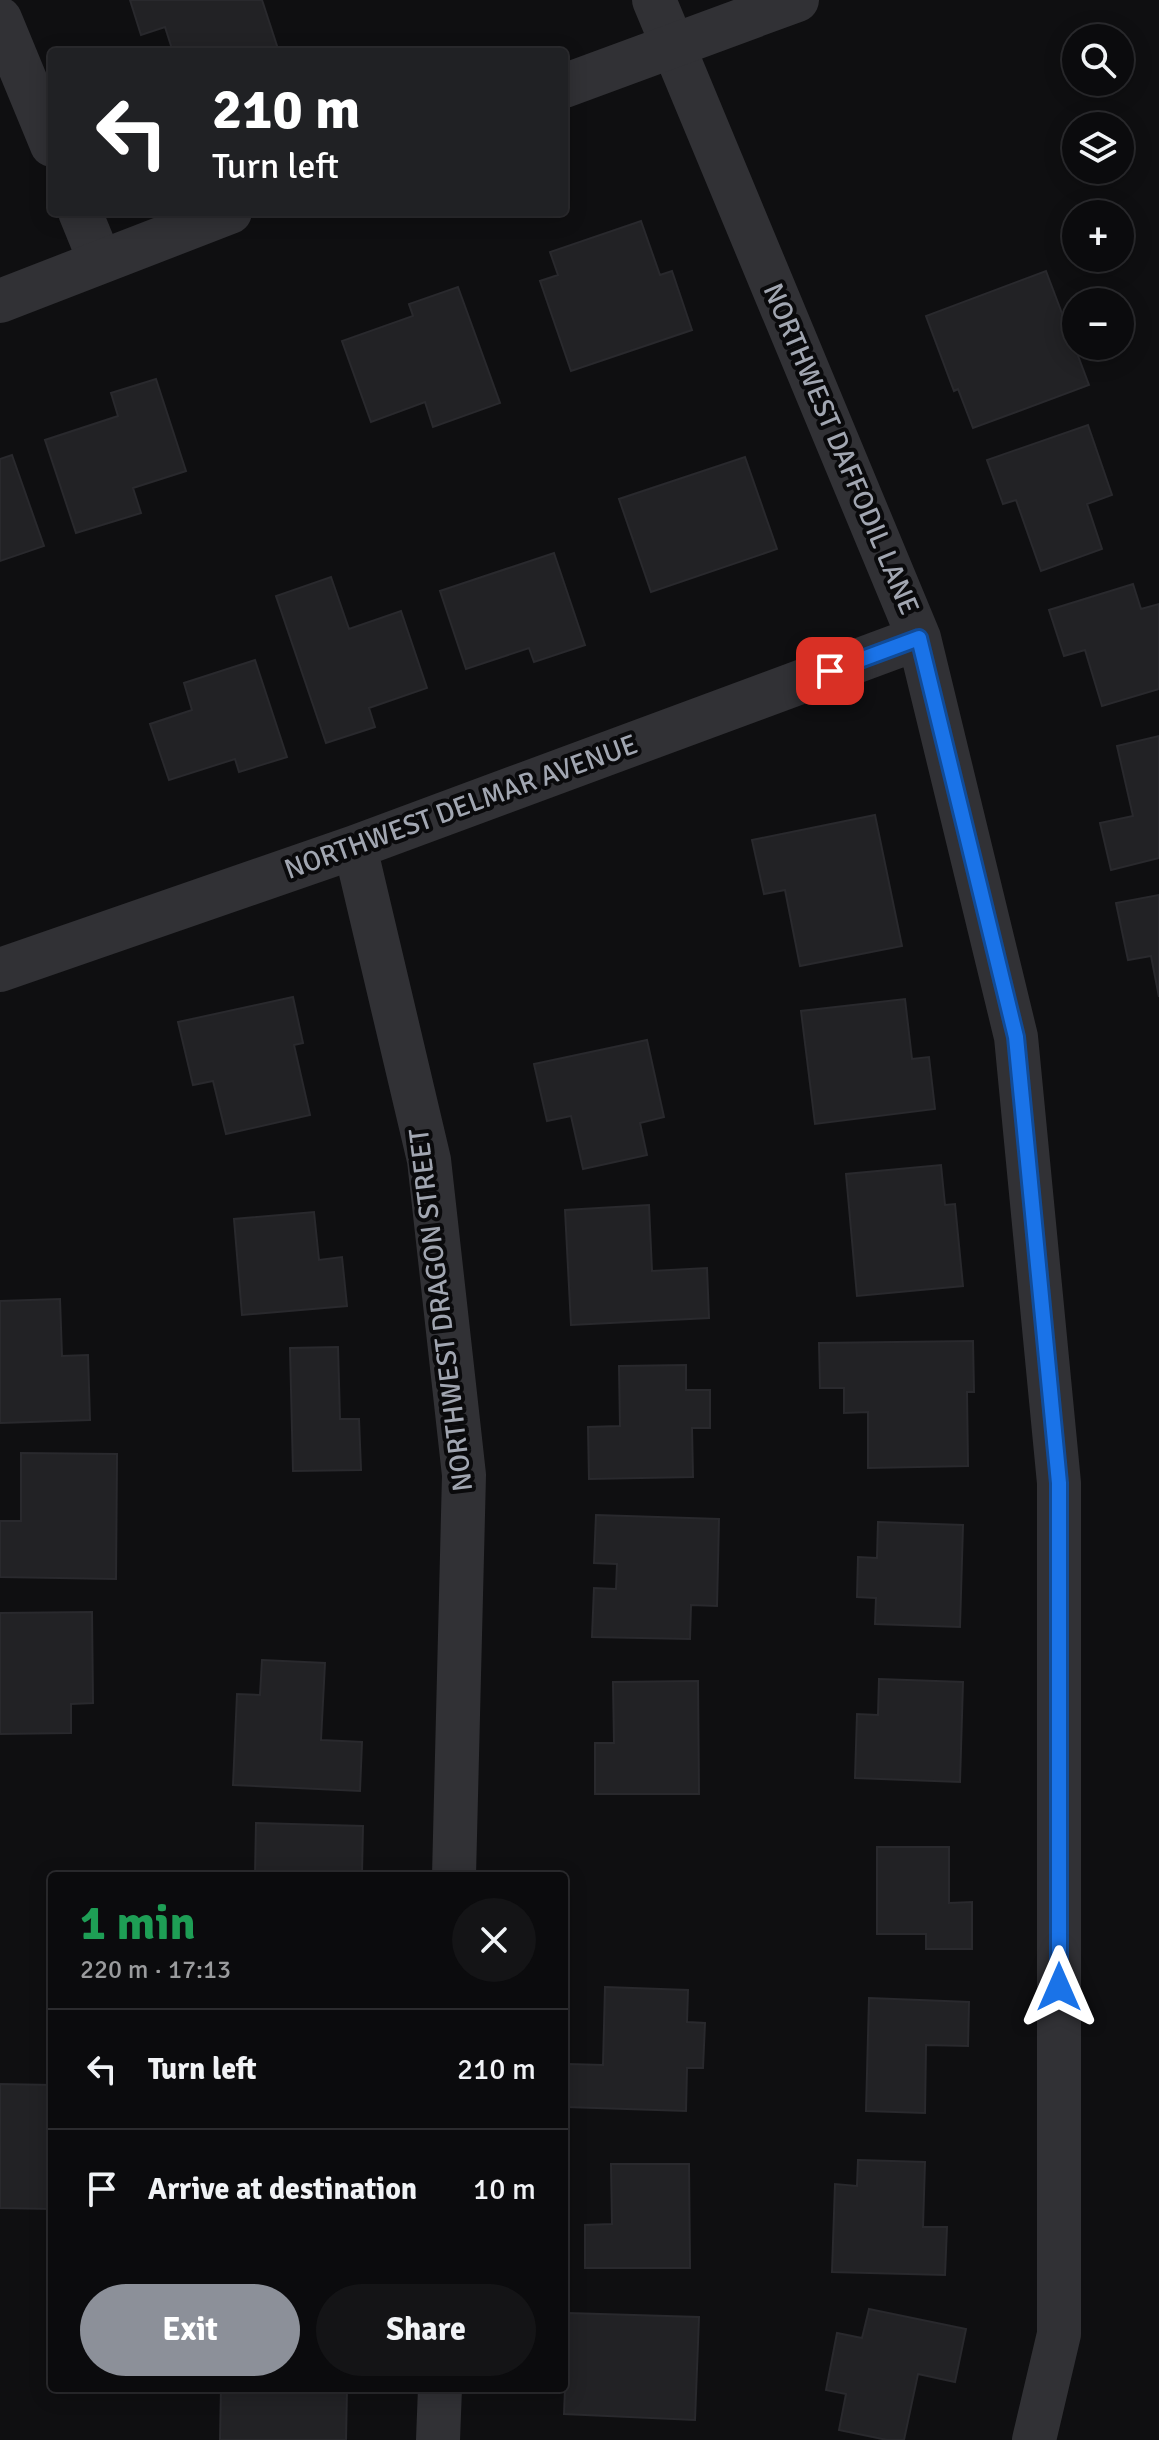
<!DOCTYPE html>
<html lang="en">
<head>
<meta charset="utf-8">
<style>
  :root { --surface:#0b0b0d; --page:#141416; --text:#f1f3f6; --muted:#9a9b9d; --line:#2b2b2e; --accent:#8c9099 }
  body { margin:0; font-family:Signika,sans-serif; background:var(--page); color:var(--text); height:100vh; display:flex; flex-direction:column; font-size:30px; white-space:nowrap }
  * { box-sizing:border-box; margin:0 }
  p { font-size:26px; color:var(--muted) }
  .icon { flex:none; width:44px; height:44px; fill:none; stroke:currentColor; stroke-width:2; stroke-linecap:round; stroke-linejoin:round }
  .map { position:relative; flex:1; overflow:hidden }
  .panel { position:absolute; left:48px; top:1872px; width:520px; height:520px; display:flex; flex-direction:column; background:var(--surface); border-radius:8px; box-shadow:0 4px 20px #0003,0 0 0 2px var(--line) }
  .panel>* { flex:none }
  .top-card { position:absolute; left:48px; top:48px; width:520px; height:168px; border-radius:8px; box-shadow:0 4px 20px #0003,0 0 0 2px var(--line); background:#202124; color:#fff; overflow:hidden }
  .fabs { position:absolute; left:1062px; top:24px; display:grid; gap:16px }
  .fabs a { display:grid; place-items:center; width:72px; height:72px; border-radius:50%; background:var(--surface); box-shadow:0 4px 20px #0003,0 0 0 2px var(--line); font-size:40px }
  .pin { position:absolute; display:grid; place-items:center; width:68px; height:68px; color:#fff; margin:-34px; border-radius:16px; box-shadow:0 4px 12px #0006 }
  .me { position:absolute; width:88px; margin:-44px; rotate:0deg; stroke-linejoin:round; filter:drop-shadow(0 0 6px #0008) }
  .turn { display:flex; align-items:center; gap:28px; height:168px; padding:0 32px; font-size:36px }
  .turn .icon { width:104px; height:104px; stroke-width:2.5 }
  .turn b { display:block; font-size:56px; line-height:68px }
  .round { display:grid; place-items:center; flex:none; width:84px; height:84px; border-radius:42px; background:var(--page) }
  .overview { display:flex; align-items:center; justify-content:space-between; height:136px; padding:0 32px }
  h1 { font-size:48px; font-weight:700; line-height:60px; color:#1e9e55 }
  .cta { display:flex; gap:16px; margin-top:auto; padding:16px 32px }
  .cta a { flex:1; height:92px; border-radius:48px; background:var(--accent); color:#fff; font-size:32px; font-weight:700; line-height:92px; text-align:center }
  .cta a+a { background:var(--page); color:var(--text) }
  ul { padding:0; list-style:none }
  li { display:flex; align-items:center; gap:24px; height:120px; padding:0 32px; border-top:2px solid var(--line) }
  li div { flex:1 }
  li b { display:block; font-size:30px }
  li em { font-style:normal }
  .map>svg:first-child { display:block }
  .building { fill:#222225; stroke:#29292d; stroke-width:2 }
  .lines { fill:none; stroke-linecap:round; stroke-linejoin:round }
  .minor { stroke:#313135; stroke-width:44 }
  .tertiary { stroke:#313135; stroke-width:44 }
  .route-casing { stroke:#114b97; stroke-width:20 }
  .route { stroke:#1a73e8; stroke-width:14 }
  .labels { text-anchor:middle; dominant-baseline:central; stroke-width:8; stroke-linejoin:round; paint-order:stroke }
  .street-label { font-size:28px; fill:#a1a6b1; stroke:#0a0a0c }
</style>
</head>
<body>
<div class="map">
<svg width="1159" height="2440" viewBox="0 0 1159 2440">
  <rect width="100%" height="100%" fill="#0f0f11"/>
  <path class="building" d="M130,0h132l17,52h-106l-8,-25 -24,8z
    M641,221l19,54 12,-4 20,59 -121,41 -31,-90 18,-6 -8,-23z
    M1046,271l43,114 -116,43 -15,-39 -4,2 -28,-75z
    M458,287l42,116 -67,24 -8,-25 -54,20 -29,-81 71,-25 -4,-12z
    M156,379l30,92 -53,17 8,25 -65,20 -31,-93 73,-24 -7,-23z
    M1088,425l24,70 -25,9 15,45 -61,22 -25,-71 -13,4 -16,-44z
    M12,455l32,91 -44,15v-102z
    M745,457l32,92 -126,43 -32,-93z
    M554,553l31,92 -51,17 -5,-14 -63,21 -26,-78z
    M331,577l18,52 52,-18 26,77 -58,20 6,19 -49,16 -50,-147z
    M1133,584l8,25 18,-5v85l-57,17 -17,-56 -21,6 -15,-46z
    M255,660l32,97 -48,15 -4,-13 -66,21 -19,-56 42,-14 -8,-27z
    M1159,736v122l-48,12 -11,-47 33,-7 -16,-70z
    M875,815l27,131 -102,20 -15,-76 -21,4 -12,-54z
    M1159,895v102l-8,-41 -23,4 -12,-57z
    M293,997l10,46 -9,2 16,70 -84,19 -13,-53 -20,4 -15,-63z
    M905,999l7,60 17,-2 6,52 -120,15 -14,-113z
    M647,1040l17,77 -24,6 7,32 -64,14 -12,-53 -24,5 -13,-57z
    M941,1165l4,40 10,-1 8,82 -106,10 -11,-122z
    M649,1205l3,66 55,-3 2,50 -138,7 -6,-115z
    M314,1212l5,48 23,-3 5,49 -105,9 -8,-96z
    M60,1299l2,57 26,-1 2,65 -90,3v-122z
    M973,1341l1,51h-7l1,74 -100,2v-56l-24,1v-25h-24l-1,-45z
    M338,1347l2,72h19l2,51 -68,1 -3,-123z
    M686,1365v25h24v38h-18l1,49 -104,2 -1,-52 32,-1 -1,-60z
    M21,1453l96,1 -1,125 -116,-2v-56h21z
    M596,1515l123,4 -2,87 -26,-1 -1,34 -98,-2 2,-49 22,1 1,-25 -23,-1z
    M878,1522l85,3 -3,102 -85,-3 1,-26 -19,-1 1,-40 19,1z
    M92,1612l1,91 -22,1v29l-71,1v-121z
    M262,1660l63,3 -4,77 41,2 -2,49 -127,-6 4,-91 23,1z
    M879,1679l84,3 -3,100 -105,-4 2,-64 21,1z
    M698,1681l1,113h-104v-51h19l-1,-61z
    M256,1823l107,3 -1,46 -21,-1v5h-86z
    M877,1847h72v56l23,-1v47h-46v-15h-49z
    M605,1987l83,3 -1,32 18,1 -2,45h-16l-1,43 -119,-4 2,-43 34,1z
    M869,1998l100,4 -1,44 -42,-1 -1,68 -59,-2z
    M0,2084l52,1v124l-52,-1z
    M858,2160l67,2 -2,65h24l-2,48 -113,-3 3,-88 22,2z
    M611,2164h78l1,104h-105v-43l27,-1z
    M869,2309l97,20 -11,53 -37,-8 -14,66h-17l-48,-10 7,-36 -20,-4 11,-57 25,5z
    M568,2313l131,4 -4,103 -131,-6z
    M221,2388h126l-1,52h-126z"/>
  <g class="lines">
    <path class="minor" d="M654,0l265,638 97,399 43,446v851l-25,106
      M0,19l52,126
      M80,212l20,49
      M355,847l74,313 35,315 -10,401
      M0,970l355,-123 564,-209
      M438,2440l2,-52"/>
    <path class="tertiary" d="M564,86l233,-86
      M0,301l230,-89"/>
  </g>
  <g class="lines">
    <defs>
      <path id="route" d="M830,671l89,-33 97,399 43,446v504"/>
    </defs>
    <use href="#route" class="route-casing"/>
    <use href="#route" class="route"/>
  </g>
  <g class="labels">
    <g class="street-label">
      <text transform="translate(841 449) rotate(67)">NORTHWEST DAFFODIL LANE</text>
      <text transform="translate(461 807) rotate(-20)">NORTHWEST DELMAR AVENUE</text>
      <text transform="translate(441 1310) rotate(-97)">NORTHWEST DRAGON STREET</text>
    </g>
  </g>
</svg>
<div class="fabs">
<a><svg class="icon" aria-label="search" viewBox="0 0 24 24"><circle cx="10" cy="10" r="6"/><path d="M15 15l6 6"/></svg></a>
<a><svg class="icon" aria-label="layers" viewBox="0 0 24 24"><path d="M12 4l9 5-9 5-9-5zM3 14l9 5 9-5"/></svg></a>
<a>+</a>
<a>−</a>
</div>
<div class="pin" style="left:830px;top:671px;background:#d93025"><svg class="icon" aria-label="arrive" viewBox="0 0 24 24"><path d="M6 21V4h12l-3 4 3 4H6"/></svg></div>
<svg class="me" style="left:1059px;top:1987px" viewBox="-20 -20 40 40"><path d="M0-17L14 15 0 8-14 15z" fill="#1a73e8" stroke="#fff" stroke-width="4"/></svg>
<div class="top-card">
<div class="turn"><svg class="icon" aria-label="left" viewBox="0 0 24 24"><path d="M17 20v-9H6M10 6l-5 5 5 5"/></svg><div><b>210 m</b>Turn left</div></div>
</div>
<section class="panel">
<div class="overview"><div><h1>1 min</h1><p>220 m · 17:13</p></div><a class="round"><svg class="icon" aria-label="close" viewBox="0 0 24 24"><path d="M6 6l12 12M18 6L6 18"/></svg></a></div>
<ul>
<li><svg class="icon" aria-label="left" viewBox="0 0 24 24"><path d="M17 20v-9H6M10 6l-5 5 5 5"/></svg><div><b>Turn left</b></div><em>210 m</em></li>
<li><svg class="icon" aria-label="arrive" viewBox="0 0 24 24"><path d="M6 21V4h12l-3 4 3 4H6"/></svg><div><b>Arrive at destination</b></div><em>10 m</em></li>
</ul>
<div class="cta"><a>Exit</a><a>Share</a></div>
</section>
</div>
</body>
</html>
